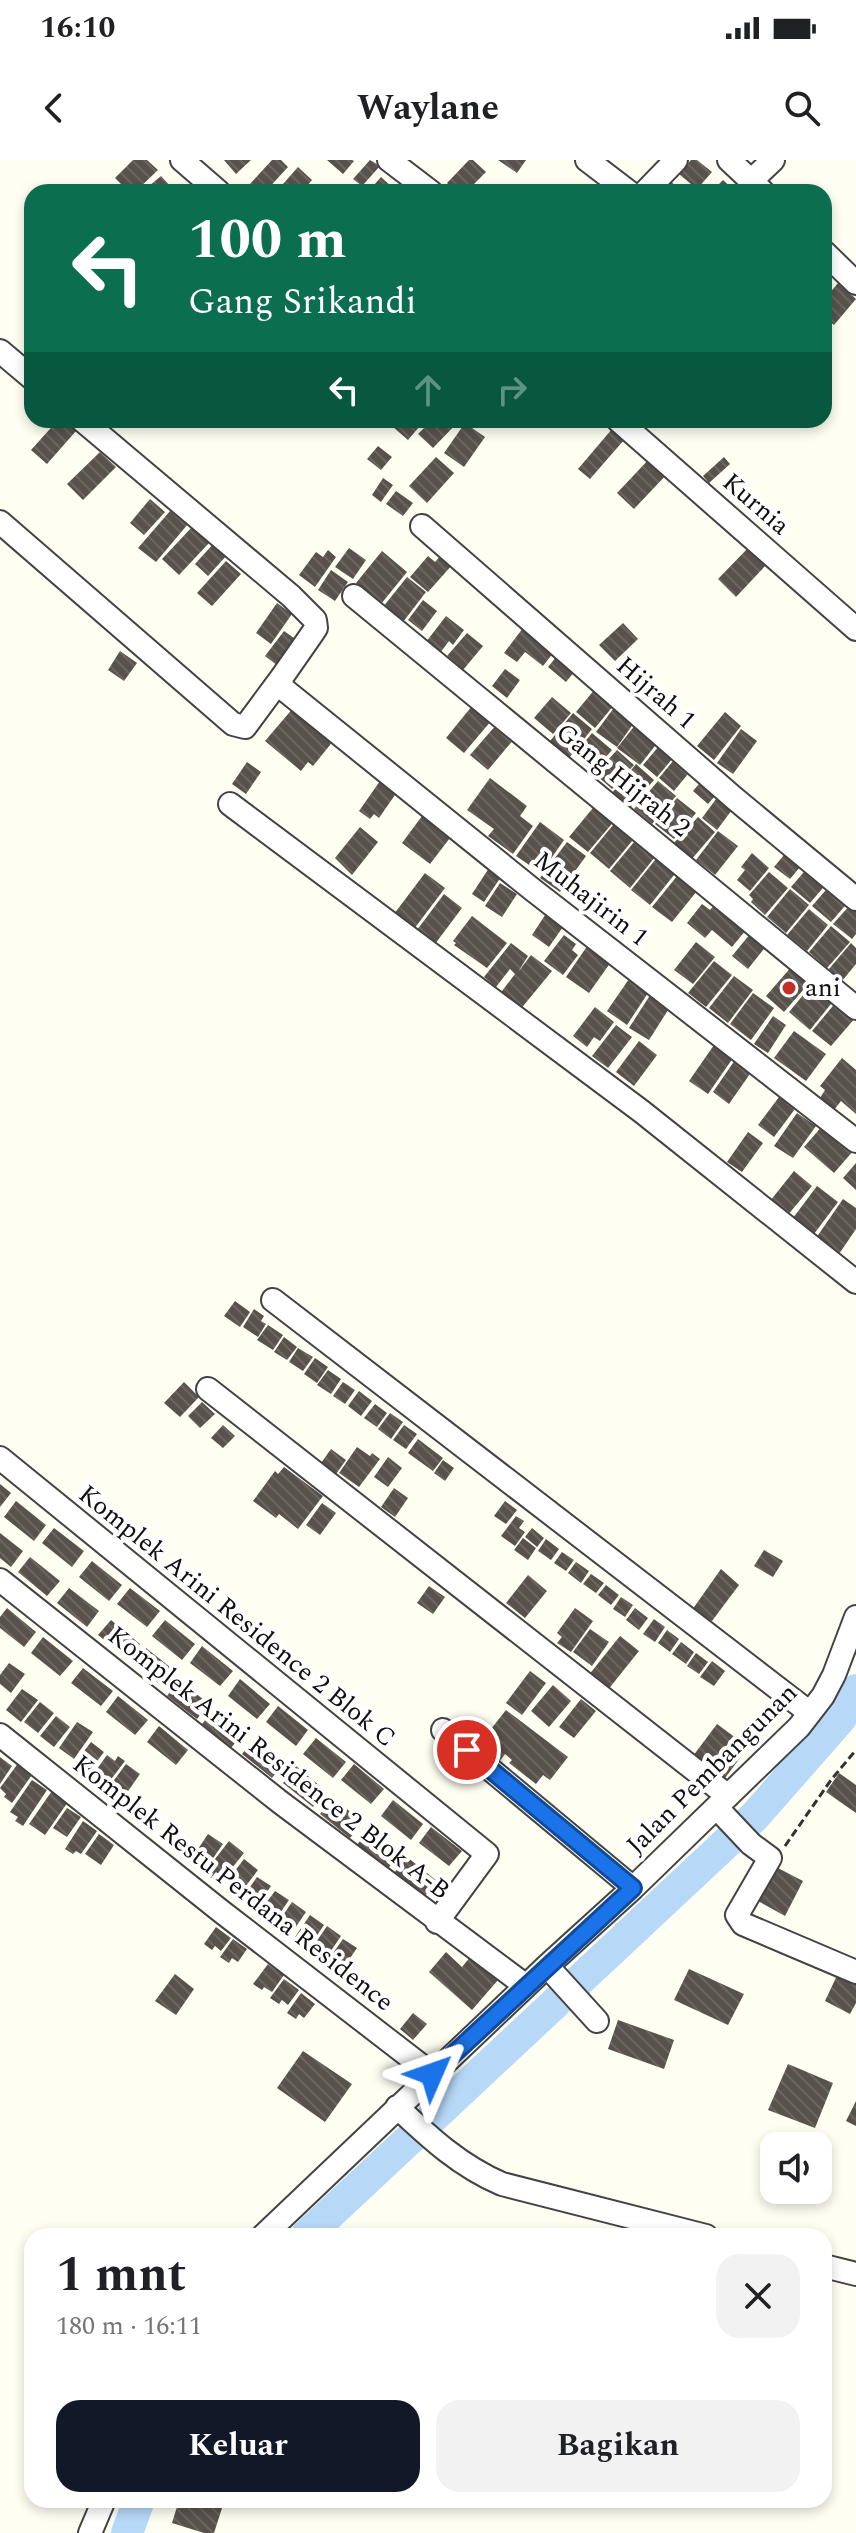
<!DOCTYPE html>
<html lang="id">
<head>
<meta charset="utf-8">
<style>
  :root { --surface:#fff; --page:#f2f2f2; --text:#202124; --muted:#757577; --accent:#111827 }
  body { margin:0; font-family:Spectral,serif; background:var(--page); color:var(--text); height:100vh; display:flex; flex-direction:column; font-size:30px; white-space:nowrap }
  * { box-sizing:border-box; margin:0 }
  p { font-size:26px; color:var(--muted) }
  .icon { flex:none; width:44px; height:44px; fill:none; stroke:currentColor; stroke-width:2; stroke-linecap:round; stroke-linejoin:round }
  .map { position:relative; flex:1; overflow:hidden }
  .panel { position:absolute; left:24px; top:2068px; width:808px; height:280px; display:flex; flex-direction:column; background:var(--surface); border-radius:24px; box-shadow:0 4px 12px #0003 }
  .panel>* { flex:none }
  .top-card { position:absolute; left:24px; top:24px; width:808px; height:244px; border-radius:24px; box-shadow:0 4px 12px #0003; background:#0b6e4f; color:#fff; overflow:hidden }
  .buttons { position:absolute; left:760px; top:1972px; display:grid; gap:16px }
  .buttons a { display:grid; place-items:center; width:72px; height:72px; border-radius:16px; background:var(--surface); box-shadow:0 4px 12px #0003; font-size:40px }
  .pin { position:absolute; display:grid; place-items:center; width:68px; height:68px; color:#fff; margin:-34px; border:4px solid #fff; border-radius:50%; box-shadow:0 2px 8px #0007 }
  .me { position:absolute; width:88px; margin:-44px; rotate:47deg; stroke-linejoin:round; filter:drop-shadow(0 0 6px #0008) }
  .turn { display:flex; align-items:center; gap:28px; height:168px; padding:0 32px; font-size:36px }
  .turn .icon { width:104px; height:104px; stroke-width:2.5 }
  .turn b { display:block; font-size:56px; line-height:68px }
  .lanes { display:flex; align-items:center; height:76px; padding:0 32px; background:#0003; justify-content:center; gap:40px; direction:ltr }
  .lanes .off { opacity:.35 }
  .round { display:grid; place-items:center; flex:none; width:84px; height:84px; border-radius:24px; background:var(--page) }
  .summary { display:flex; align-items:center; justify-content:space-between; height:136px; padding:0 32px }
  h1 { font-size:48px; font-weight:700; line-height:60px }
  .primary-button { display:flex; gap:16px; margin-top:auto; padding:16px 32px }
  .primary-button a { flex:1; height:92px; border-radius:24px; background:var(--accent); color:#fff; font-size:32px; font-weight:700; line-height:92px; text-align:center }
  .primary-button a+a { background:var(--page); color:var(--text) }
  .status { display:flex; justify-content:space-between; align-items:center; height:56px; padding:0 40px; background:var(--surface); direction:ltr }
  .status svg { height:22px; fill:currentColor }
  header { display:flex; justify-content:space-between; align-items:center; height:104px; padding:0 32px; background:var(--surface); font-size:36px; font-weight:700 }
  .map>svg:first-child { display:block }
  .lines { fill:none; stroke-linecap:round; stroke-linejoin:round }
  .river { stroke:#b7d8f7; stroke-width:32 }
  .building { fill:url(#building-back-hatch) }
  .minor-casing { stroke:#434343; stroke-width:26 }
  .path { stroke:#323232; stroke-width:3; stroke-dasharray:8 4; stroke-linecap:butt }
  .minor { stroke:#fff; stroke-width:22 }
  .route-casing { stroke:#114b97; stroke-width:20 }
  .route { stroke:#1a73e8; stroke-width:14 }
  .poi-dot { fill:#c32e25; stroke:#fff; stroke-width:3 }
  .labels { text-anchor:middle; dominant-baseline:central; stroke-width:8; stroke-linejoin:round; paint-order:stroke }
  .street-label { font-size:26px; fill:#101010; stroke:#fff }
  .poi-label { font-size:26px; fill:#101010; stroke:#fff; text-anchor:start }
</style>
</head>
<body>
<div class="status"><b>16:10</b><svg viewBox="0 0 49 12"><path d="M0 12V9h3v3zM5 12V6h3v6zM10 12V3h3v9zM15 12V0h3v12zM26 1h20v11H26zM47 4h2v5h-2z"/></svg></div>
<header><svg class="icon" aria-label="back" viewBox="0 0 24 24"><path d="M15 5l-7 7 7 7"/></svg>Waylane<svg class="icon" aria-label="search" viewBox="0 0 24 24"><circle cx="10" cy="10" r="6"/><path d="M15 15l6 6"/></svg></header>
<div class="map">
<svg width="856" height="2373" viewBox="0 0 856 2373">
  <defs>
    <pattern id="building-back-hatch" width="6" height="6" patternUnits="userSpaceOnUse" patternTransform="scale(2)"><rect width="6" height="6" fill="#59524c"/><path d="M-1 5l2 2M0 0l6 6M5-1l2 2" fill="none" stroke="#6c6661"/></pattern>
  </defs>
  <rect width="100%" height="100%" fill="#fffef3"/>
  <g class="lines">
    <path class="river" d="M306,2076l448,-419 87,-99 15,-28
      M127,2373l12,-33"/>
  </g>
  <path class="building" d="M133,0h14l11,10 -23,22h-6l-14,-14z
    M224,0h27l-15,14z
    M272,0h9l7,7 -23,25h-9l-7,-7z
    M327,0h25l2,1 -11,13z
    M370,0l10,6 -18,20 -9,-7z
    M469,0h4l13,12 -20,20h-10l-9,-9z
    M498,0h28l-9,13z
    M691,0h6l15,12 -15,17 -18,-15z
    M298,7l14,13 -10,12h-26z
    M161,16l13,14 -3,2h-29z
    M381,17l13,12 -3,3h-23z
    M668,18l13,14h-28z
    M723,20l13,12h-25z
    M838,123l18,16 -22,26 -10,-8v-17z
    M58,260h6l12,11 -29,33 -16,-14z
    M385,260h40l-17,20z
    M432,260h28l-27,28 -15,-14z
    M465,263l20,14 -21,30 -20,-14z
    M612,269l12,11 -34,39 -12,-10z
    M378,286l14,11 -11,13 -14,-11z
    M100,292l16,15 -33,33 -16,-16z
    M436,297l18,16 -27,30 -18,-17z
    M651,297l17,16 -34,36 -17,-16z
    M724,297l6,7 -21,19 -6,-7z
    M383,318l10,7 -12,17 -9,-7z
    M396,331l17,12 -10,13 -17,-12z
    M150,339l15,13 -21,23 -14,-12z
    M171,350l17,14 -32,38 -18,-14z
    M192,367l17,16 -30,32 -17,-16z
    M215,382l13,12 -20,22 -13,-12z
    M749,387l18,17 -31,33 -18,-18z
    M349,388l17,12 -13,19 -18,-12z
    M328,390l8,7 -21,30 -16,-12 17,-23 7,5z
    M382,391l25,21 -26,32 -25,-21z
    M442,394l11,10 -25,28 -18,-15 18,-21 7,6z
    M226,401l15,13 -29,32 -15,-13z
    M331,410l17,12 -13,19 -17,-11z
    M407,417l19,15 -23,30 -20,-15z
    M423,440l14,11 -15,20 -14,-11z
    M277,443l15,11 -21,30 -15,-11z
    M446,456l18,14 -11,15 -4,-4 -9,12 -14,-11z
    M623,463l15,16 -23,22 -16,-16z
    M526,464l31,24 -14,18 -18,-14 -8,10 -13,-9z
    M284,471l17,12 -19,26 -17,-13z
    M467,473l16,13 -20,24 -16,-14z
    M120,491l17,12 -13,18 -16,-11z
    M561,491l18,15 -13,16 -18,-15z
    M505,509l15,11 -13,18 -15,-12z
    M595,529l19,16 -19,23 -19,-16z
    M552,537l19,16 -18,21 -19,-16z
    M616,545l20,15 -19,27 -21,-15z
    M472,546l19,15 -27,32 -18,-15z
    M294,547l40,33 -21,26 -5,-4 -7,9 -36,-30z
    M725,552l16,14 -27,34 -17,-14z
    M573,553l19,16 -23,29 -19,-17z
    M640,559l22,18 -22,28 -23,-17z
    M497,564l17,15 -26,31 -18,-15z
    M741,569l16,12 -24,33 -16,-11z
    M592,573l20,17 -19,22 -12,-11 5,-6 -7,-6z
    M659,586l14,12 -16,19 -14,-12z
    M617,590l17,15 -22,24 -17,-15z
    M673,601l15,13 -14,17 -15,-13z
    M247,602l14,10 -15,22 -14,-10z
    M636,604l18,16 -24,28 -18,-15z
    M490,618l37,28 -7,10 13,10 -20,28 -25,-18 6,-7 -27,-19z
    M704,618l16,12 -12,14 -15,-13z
    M380,621l17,11 -18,26 -5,-4 -4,5 -11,-8z
    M658,621l18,15 -24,28 -18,-15z
    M722,631l15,12 -20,27 -15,-12z
    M677,638l19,15 -22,26 -19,-15z
    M597,643l19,16 -28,33 -19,-15z
    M425,652l28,22 -23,30 -28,-21z
    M698,657l17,15 -24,28 -18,-16z
    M618,659l19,16 -28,34 -19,-16z
    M540,662l24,18 -23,33 -25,-17z
    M360,667l18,15 -26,33 -17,-17z
    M718,671l20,15 -23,29 -19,-15z
    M639,676l20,16 -29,36 -20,-17z
    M567,682l19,14 -26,36 -20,-14z
    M789,689l16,12 -15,18 -16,-12z
    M752,693l17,15 -19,23 -13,-11 8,-10 -4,-3z
    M659,695l19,15 -28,35 -19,-15z
    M493,702l12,9 -21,31 -12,-8z
    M809,706l19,16 -18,21 -19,-16z
    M682,710l19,16 -29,36 -20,-15z
    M769,712l19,16 -23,27 -14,-13 2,-3 -4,-4z
    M425,713l20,15 -31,41 -20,-15z
    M500,723l17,11 -15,23 -17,-11z
    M832,723l19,16 -20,23 -19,-16z
    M790,729l19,16 -23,28 -19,-16z
    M444,734l18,14 -27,36 -18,-14z
    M719,739l31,26 -18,22 -20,-17 -7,8 -18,-15 15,-19 8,6z
    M851,744l5,4v26l-4,5 -19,-15z
    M549,749l18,12 -18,26 -17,-12z
    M809,749l19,16 -21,26 -20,-16z
    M472,756l35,27 -20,25 -33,-23 2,-2 -3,-2z
    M831,766l19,16 -23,26 -18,-16z
    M755,768l16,12 -23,29 -16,-13z
    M564,775l12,9 -4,6 6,5 -15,20 -19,-14z
    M590,782l23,17 -24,34 -23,-16z
    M696,782l19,15 -22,27 -19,-14z
    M511,783l17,13 -10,16 13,-17 21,16 -33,40 -20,-16 16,-21 -5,-5 -14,18 -12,-10z
    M851,783l5,5v16l-14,17 -13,-12z
    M714,801l18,14 -26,32 -18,-14z
    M793,805l18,16 -27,31 -18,-16z
    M734,816l19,14 -25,33 -19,-15z
    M629,819l19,14 -21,32 -20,-14z
    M814,822l21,17 -25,31 -21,-18z
    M654,829l16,18 -21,33 -20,-12z
    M753,833l21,15 -23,32 -21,-16z
    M837,841l19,16 -25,29 -19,-15z
    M595,847l19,15 -14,19 -6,-4 -7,10 -14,-11z
    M773,856l13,9 -18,28 -14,-9z
    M616,865l16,12 -24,31 -16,-12z
    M794,871l32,23 -20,27 -32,-23z
    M639,881l18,14 -23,31 -18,-14z
    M714,885l19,13 -25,36 -19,-13z
    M842,898l14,12v44l-15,-13 -7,9 -14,-12 5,-8 -5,-4z
    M735,900l17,11 -23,33 -16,-12z
    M782,933l16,12 -24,32 -16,-12z
    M797,953l19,13 -23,32 -19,-12z
    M824,964l30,26 -20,23 -30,-26z
    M748,972l15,11 -21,29 -15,-10z
    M856,1003v27l-13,-12z
    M794,1011l18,15 -25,30 -17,-15z
    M817,1026l21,16 -27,36 -21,-16z
    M843,1039l13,9v21l-17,25 -23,-16z
    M235,1141l15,11 -10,15 -16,-11z
    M254,1149l10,7 -3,5 5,3 -8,13 -15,-10z
    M268,1165l15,10 -10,15 -16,-10z
    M284,1177l13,10 -10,13 -13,-8z
    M298,1188l15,9 -10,14 -14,-9z
    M315,1198l13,9 -11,16 -13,-9z
    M328,1210l13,9 -10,15 -14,-9z
    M184,1222l15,15 -19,20 -16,-14z
    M343,1222l12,8 -10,14 -12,-8z
    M359,1231l13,10 -11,15 -13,-10z
    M202,1242l13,12 -15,14 -12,-12z
    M375,1244l12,9 -10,14 -13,-9z
    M390,1253l13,9 -12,17 -13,-10z
    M223,1265l12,11 -12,12 -12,-10z
    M404,1265l13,9 -11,15 -13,-9z
    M418,1279l25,19 -10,13 -25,-18z
    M357,1287l13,9 2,-3 8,6 -21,28 -20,-14z
    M331,1289l15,11 -12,17 -15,-11z
    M388,1297l14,11 -14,19 -14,-10z
    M443,1300l11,8 -9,13 -11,-8z
    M284,1307l39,29 -25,33 -19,-15 -3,4 -23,-17 22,-30 3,3z
    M0,1324l11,9 -11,14z
    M394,1328l14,10 -13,19 -14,-10z
    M16,1341l30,24 -12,16 -30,-24z
    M505,1341l12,9 -11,14 -12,-8z
    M322,1343l14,10 -16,22 -14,-10z
    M516,1356l8,5 -5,7 6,4 -10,14 -14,-10z
    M54,1368l30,23 -12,16 -30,-24z
    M532,1368l12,10 -7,9 -12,-10z
    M0,1373l23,18 -12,16 -11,-9z
    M523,1378l13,10 -8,12 -14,-10z
    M546,1379l13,10 -8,11 -13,-9z
    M764,1390l19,11 -10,16 -19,-11z
    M562,1392l12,8 -8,11 -12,-8z
    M30,1397l30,24 -13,15 -29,-24z
    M92,1401l30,24 -13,16 -30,-24z
    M576,1402l13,9 -8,12 -13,-10z
    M721,1409l18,16 -27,36 -20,-11z
    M591,1414l13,9 -8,10 -13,-9z
    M528,1415l19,16 -22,27 -19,-15z
    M606,1425l13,10 -8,10 -13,-10z
    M429,1426l16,11 -12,17 -16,-11z
    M69,1428l30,23 -12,16 -30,-24z
    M130,1428l30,23 -13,16 -30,-23z
    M621,1437l12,8 -8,12 -12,-8z
    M7,1448l29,24 -12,15 -24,-19v-11z
    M575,1448l18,13 -22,31 -14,-9 5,-6 -5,-4z
    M635,1448l13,10 -9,12 -13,-10z
    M654,1459l11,8 -10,15 -12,-8z
    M111,1460l29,24 -12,15 -30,-24z
    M165,1460l30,24 -13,16 -30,-24z
    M590,1469l19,13 -17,24 -19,-14z
    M667,1470l12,9 -9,13 -12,-9z
    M620,1476l19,15 -32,40 -19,-15z
    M43,1477l30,24 -13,15 -29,-23z
    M681,1482l13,10 -8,12 -14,-10z
    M202,1486l31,25 -13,15 -30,-23z
    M146,1488l29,23 -12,16 -30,-24z
    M696,1493l12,9 -9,12 -12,-8z
    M712,1501l13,10 -11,15 -14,-9z
    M9,1503l16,11 -14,19 -11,-9v-9z
    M83,1508l30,23 -12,15 -30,-23z
    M530,1511l16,12 -24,32 -16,-12z
    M240,1519l30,25 -13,15 -29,-23z
    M179,1520l30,24 -12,15 -30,-23z
    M553,1525l18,16 -22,26 -18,-16z
    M22,1529l16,11 -17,22 -15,-12z
    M118,1536l30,24 -13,15 -29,-23z
    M581,1539l15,12 -22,27 -15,-11z
    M40,1542l14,11 -16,20 -14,-11z
    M278,1546l30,24 -12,16 -30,-24z
    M214,1549l30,23 -13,16 -29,-24z
    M506,1550l62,47 -18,23 -7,-5 -7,9 -27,-21 3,-3 -7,-6 -6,8 -11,-8 6,-8 -10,-8z
    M56,1556l14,11 -16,20 -14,-11z
    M77,1562l16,10 -19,27 -15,-11z
    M717,1564l31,23 -28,38 -27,-29z
    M159,1566l29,24 -12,15 -29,-23z
    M255,1578l30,24 -13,16 -30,-24z
    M316,1578l30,24 -13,16 -30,-24z
    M91,1582l13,10 -16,21 -13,-10z
    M107,1595l8,6 3,-5 7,5 -19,25 -14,-10z
    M0,1597l12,9 -12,18z
    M19,1602l15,10 -22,31 -8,-6 2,-3 -6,-6z
    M126,1604l14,10 -16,23 -7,-5 -6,9 -8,-6z
    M354,1604l30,25 -13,15 -30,-24z
    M296,1606l30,25 -13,16 -30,-24z
    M839,1613l17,12v28l-30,-21z
    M32,1620l15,10 -24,36 -8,-5 3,-4 -8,-5z
    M54,1628l16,11 -25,36 -16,-11z
    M333,1638l30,24 -13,16 -30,-24z
    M393,1640l30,24 -12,16 -30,-24z
    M67,1648l14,9 -14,20 -14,-9z
    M83,1661l14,10 -16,23 -5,-3 -3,3 -8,-5z
    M431,1667l31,24 -13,15 -30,-23z
    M369,1670l30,24 -12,16 -31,-24z
    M99,1674l15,11 -13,20 -16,-11z
    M208,1674l15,10 -14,20 -15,-9z
    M229,1681l15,12 -20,25 -8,-6 -5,6 -7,-5z
    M407,1697l30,24 -13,16 -30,-24z
    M244,1699l14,11 -16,21 -14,-11z
    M776,1707l27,14 -18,35 -27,-15z
    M257,1717l14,9 -17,25 -14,-10z
    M275,1731l14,9 -18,26 -14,-11z
    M292,1742l14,10 -17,25 -14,-10z
    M310,1755l14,10 -17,25 -14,-10z
    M327,1766l14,10 -17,25 -14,-10z
    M216,1767l15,11 -10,13 -6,-5 -3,4 -8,-6z
    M233,1779l14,10 -9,13 -6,-4 -3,5 -9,-6z
    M343,1779l14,9 -17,25 -14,-10z
    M446,1792l16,15 9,-11 27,24 -26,30 -43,-38z
    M268,1804l16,11 -12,17 -8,-5 -2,3 -9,-6z
    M841,1807l15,7v29l-6,11 -25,-13z
    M689,1809l55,25 -16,31 -54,-25z
    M175,1814l19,15 -18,26 -21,-14z
    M284,1819l15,11 -11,15 -6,-5 -3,4 -9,-6z
    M301,1833l14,11 -11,14 -5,-4 -3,5 -9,-6z
    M413,1853l14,11 -14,16 -13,-11z
    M618,1860l56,20 -10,29 -56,-20z
    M303,1891l49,33 -27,38 -48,-34z
    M788,1904l45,19 -18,45 -47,-18z
    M856,1941v25l-10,-5z
    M179,2340l21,6 2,-6 21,5 -9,28h-10l-32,-10z"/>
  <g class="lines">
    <defs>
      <path id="minor" d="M182,0l37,32
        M389,0l42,32
        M587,0l42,32
        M729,0l34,32
        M751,21l22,-21
        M645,32l31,-32
        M824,92l32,31
        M0,191l32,27
        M82,260l209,176 24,24 1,8 -4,6 -30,43 -1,10 252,203 323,251
        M618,260l238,209
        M0,362l233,202 12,3 37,-50
        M422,366l312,272 122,101
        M354,436l502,412
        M230,644l411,307 215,171
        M273,1140l537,413
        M208,1229l520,407
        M0,1298l487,396 -50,68
        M0,1420l280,222 246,184
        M443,1570l190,158
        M0,1575l222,177 210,162
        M717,1648l34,36 19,14 -33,57 6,9 113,48
        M547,1806l50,55
        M397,1947c33,31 63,59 105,77l204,52
        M263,2076l284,-270 86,-78 166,-161 24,-31 11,-21 22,-58
        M824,2106l32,8
        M90,2373l14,-33"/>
    </defs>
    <use href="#minor" class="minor-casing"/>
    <path class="path" d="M785,1686l46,-66 25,-30"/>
    <use href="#minor" class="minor"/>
  </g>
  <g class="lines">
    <defs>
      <path id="route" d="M432,1914l201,-186 -166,-138"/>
    </defs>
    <use href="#route" class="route-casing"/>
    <use href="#route" class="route"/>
  </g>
  <circle class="poi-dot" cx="789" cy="828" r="8"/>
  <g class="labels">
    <g class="street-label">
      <text transform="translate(756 344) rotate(41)">Kurnia</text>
      <text transform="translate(656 533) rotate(41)">Hijrah 1</text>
      <text transform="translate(623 620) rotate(39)">Gang Hijrah 2</text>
      <text transform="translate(591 739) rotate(38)">Muhajirin 1</text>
      <text transform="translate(237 1456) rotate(39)">Komplek Arini Residence 2 Blok C</text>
      <text transform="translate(279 1603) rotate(38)">Komplek Arini Residence 2 Blok A-B</text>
      <text transform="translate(712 1609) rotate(-45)">Jalan Pembangunan</text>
      <text transform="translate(233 1723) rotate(38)">Komplek Restu Perdana Residence</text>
    </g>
    <g class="poi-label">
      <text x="805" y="828">ani</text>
    </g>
  </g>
</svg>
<div class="buttons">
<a><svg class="icon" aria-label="sound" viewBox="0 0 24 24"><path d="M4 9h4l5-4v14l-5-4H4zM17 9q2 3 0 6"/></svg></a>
</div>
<div class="pin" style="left:467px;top:1590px;background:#d93025"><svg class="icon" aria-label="arrive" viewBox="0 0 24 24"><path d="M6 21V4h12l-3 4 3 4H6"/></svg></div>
<svg class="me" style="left:432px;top:1914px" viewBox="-20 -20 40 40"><path d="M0-17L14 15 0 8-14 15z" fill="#1a73e8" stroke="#fff" stroke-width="4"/></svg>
<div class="top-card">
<div class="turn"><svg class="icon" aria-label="left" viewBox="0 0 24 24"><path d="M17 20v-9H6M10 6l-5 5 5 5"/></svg><div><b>100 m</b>Gang Srikandi</div></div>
<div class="lanes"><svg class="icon" aria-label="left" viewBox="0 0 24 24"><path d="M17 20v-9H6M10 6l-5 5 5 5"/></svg><svg class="icon off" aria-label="ahead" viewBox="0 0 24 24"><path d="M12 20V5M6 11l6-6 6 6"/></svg><svg class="icon off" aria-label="right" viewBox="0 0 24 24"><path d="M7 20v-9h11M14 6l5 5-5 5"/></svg></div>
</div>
<section class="panel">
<div class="summary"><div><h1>1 mnt</h1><p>180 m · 16:11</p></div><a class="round"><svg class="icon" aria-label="close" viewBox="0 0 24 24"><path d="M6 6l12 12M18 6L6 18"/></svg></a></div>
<div class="primary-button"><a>Keluar</a><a>Bagikan</a></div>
</section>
</div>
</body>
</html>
